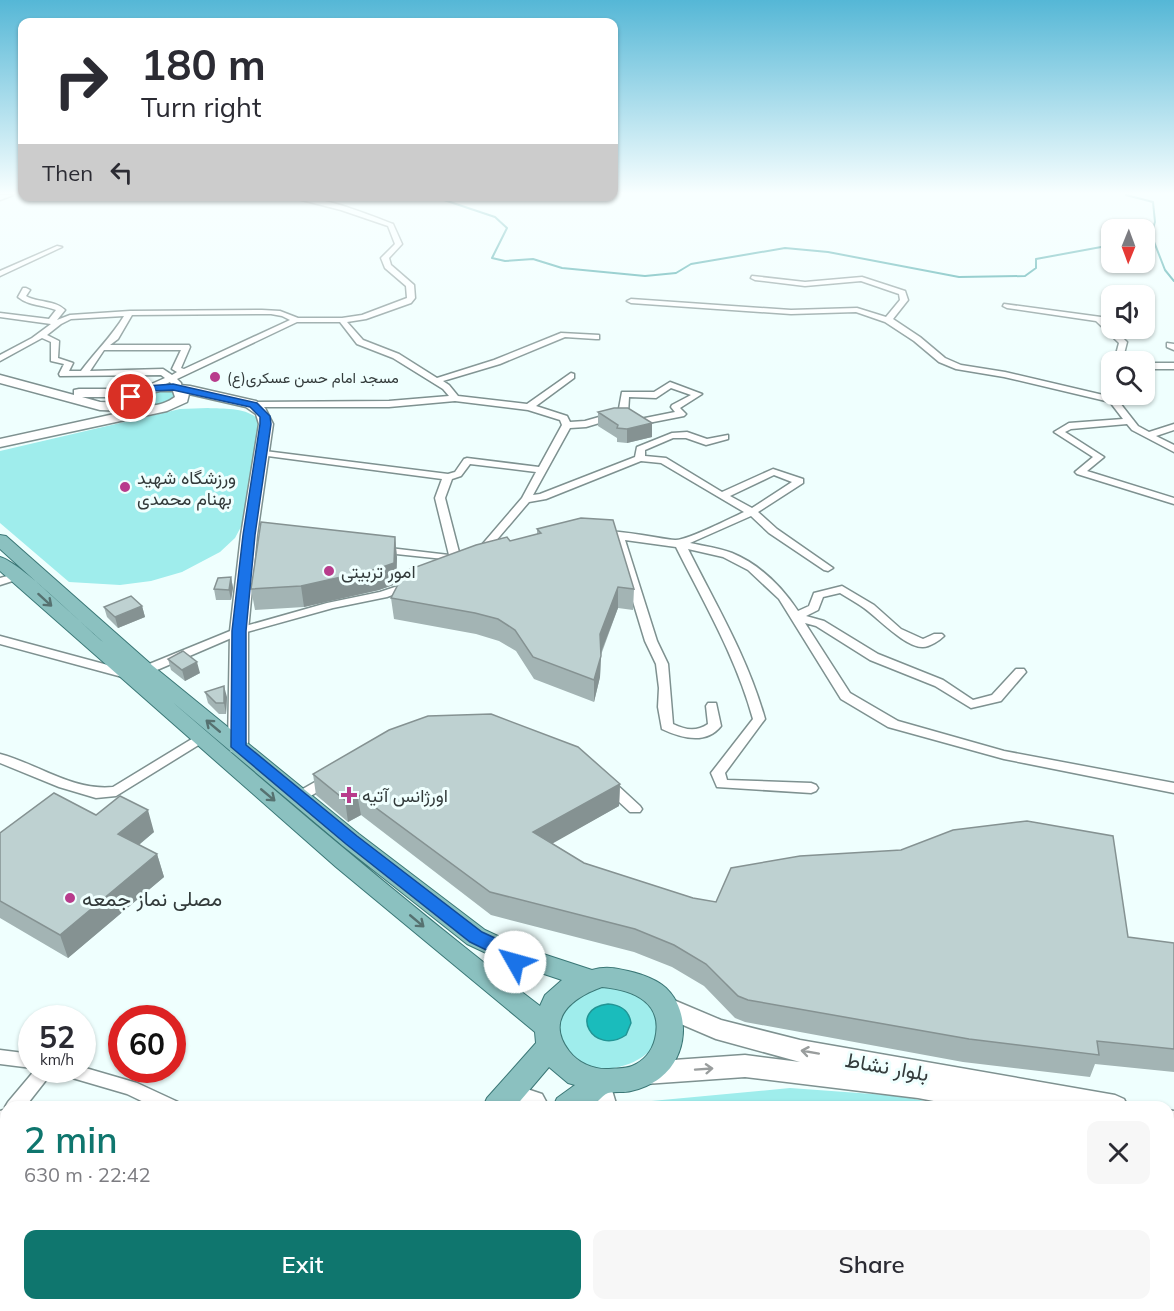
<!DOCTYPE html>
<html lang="en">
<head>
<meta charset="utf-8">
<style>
  :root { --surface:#fff; --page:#f7f7f7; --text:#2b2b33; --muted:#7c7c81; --accent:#0f766e }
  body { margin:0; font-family:Mulish,Vazirmatn,sans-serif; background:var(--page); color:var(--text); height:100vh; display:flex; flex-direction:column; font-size:22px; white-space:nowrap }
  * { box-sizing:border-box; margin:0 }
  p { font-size:20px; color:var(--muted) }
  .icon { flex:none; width:33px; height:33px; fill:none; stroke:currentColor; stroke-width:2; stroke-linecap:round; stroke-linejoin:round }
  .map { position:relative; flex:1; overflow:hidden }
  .details { position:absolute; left:0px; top:1101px; width:1174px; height:210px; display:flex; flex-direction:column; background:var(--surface); border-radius:18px 18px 0 0; box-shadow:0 2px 4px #0004 }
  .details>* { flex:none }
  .banner { position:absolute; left:18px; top:18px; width:600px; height:183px; border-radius:12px; box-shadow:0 2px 4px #0004; background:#fff; color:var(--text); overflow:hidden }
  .needle { width:39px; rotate:181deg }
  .tools { position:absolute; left:1101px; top:219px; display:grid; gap:12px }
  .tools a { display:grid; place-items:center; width:54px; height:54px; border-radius:12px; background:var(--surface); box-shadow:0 2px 4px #0004; font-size:30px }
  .speed { position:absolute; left:18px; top:1005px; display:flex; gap:12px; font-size:30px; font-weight:700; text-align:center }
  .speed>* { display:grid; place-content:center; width:78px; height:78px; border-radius:50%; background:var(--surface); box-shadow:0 2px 4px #0004; line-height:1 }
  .speed small { font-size:15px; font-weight:400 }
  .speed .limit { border:9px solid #d22; background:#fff; color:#111 }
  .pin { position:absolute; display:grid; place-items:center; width:51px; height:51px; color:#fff; margin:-26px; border:3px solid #fff; border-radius:50%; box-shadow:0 2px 6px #0007 }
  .me { position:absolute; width:66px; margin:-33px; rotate:308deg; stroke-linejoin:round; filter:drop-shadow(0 0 4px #0008) }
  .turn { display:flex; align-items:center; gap:21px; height:126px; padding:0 24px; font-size:27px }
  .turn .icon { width:78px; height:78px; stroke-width:2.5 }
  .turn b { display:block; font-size:42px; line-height:51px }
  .then { display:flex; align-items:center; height:57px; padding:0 24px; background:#0003; gap:12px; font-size:22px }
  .round { display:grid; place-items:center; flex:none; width:63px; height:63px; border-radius:12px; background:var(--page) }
  .overview { display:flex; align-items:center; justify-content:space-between; height:102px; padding:0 24px }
  h1 { font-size:36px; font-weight:600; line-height:45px; color:var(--accent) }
  .button { display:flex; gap:12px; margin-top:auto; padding:12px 24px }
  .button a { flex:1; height:69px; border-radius:12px; background:var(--accent); color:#fff; font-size:24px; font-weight:600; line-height:69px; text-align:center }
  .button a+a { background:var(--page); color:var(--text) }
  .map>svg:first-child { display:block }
  .green { fill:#9fedec }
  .water { fill:#1abcbc; stroke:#229595; stroke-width:1.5 }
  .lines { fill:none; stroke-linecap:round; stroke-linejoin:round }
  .stream { stroke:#229595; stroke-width:2 }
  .street-casing { stroke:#7e9190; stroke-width:3 }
  .secondary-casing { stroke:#7e9190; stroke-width:3 }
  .primary-casing { stroke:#3a7776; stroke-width:2 }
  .street { fill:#fff; fill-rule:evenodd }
  .secondary { fill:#fff; fill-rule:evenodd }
  .primary { fill:#8bc1c0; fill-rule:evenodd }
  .wall { fill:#a3b4b4 }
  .shaded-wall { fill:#859292 }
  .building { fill:#bed1d1; stroke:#859292; stroke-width:1.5 }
  .oneway { stroke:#567170 }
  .oneway2 { stroke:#999d9d }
  .route { fill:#1a73e8; stroke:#114b97; stroke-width:1.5 }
  .poi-dot { fill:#b83c8c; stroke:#effffe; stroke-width:2 }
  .labels { text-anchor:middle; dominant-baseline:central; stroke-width:6; stroke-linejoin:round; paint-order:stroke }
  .far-poi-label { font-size:15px; fill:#333b3b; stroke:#effffe; text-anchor:start }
  .poi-label { font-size:18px; fill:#333b3b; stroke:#effffe; text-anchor:start }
  .near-poi-label { font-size:21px; fill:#333b3b; stroke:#effffe; text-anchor:start }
  .near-street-label { font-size:21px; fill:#333b3b; stroke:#effffe }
</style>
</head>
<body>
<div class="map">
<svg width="1174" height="1311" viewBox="0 0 1174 1311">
  <rect width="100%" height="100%" fill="#effffe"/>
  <path class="green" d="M173,390l6,5 -16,11 -26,-1 -1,-9 10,-5z
    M208,408c17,1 43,-1 53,15l-18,100 -8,15 -15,14 -38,20 -31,9 -31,4 -51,-3 -69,-59v-72l180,-42z
    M603,984c9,2 22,3 31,7 6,2 12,11 17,16 45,49 -83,99 -92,22 -3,-29 22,-33 44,-45z
    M790,1088l110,8 54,11h-324v-4z
    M1169,1150l4,1 1,4v155l-105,1 -14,-6h113z"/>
  <path class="water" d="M608,1004c13,1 21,6 23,19l-5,12c-33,22 -59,-26 -18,-31z"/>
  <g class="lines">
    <path class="stream" d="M1126,195l27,7 2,20 -4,12 14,36 9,11
      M432,196l63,21 12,11 -15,30 13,3 28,-2 29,9 83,8 31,-3 15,-9 94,-16 43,4 131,25 66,-1 11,-8v-9l76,-14"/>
    <defs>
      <path id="street" d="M286,196c37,0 73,15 107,28l9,20 -13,14 2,7 23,20 1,13 -4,5 -45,16 -19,3 16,18 36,14 38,24 57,-18 67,-27 38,2v4h-3l-31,-2 -65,27 -57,17 6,4 9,11 69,8 44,-31 3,1v4l-38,28 31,10 3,6 15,-1 28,-8 3,1v4l-30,9 -16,1 -37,67 7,-1 95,-37 2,-10 35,-14 15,-1 20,7 21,-4v4l-22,6 -20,-7h-13l-28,12v6l21,2 56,34 51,-23 30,10v4l-45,29 19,17 56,39 -5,3 -4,-1 -55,-37 -18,-17 -61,27c14,3 29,5 42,10 27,11 50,34 66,58l11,-5 5,-13 28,-7 32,19 27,24 22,10 11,-5h8l2,2c-4,4 -14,11 -21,11 -17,1 -45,-29 -59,-39 -7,-5 -16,-10 -24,-15l-17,4 -5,13 -12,6 18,5 54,33 65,26 30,20 19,-5 24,-26h8l2,3 -25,29 -30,7 -36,-22 -65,-26 -54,-34 -11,-3 45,70 48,28 106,30 170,32v10l-170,-34 -116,-32 -47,-28 -62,-100 -31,-29 -25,-13 -35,-8c28,56 60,109 77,170l-40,54 2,7 84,3 5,2 2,3 -2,3 -5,2 -94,-6 -6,-14 42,-54c-17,-62 -49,-116 -77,-172l-51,-7 32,101 11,23 5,60c13,6 23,8 35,0l-2,-18 2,-3h8l5,23c-15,19 -40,12 -59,3l-4,-22 1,-19 -3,-24 -11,-23 -31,-102 -16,-3 -1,-2c9,-8 62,5 78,6 11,1 56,-22 69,-28l-83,-49 -20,-2 -95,38 -17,3 -46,54 -4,1 -5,-3 48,-56 14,-26 -66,-8 -9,12 -9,3 -7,19 15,58 4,3 -1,2 -86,-9 -1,-2 5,-3 68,8 -14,-57 7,-19 -182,-24 -3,-1v-4l191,24 7,-2 9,-13 3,-1 72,9 23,-42 -2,-5 -32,-10 -73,-9 -66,6h-139v-4l3,-1 136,-1 60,-5 -6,-7 -50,-31 -36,-14 -17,-22h-43l-120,57 4,4 1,6 -4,3 -3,-1 -5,-9 -17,8h-6v-4l18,-8 -4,-3 -101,1 -1,-2 5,-10 -13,-3v-19l-9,-4 -42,23v-6l32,-17 19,-14 -51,-7v-4l49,6 7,-9c-12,-5 -27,-4 -38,-13l5,-9h3l4,2 -4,6c12,7 29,4 39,14l-8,10 13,-5 60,-4 132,-1 18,1 18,7h44l20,-3 45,-17 -1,-12 -21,-18 -4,-10 14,-14 -7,-18 -47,-16zM271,314l11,2 8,4 -106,49 -3,-1 9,-21 -1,-2h-79l8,-6 14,-24zM124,316c-12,20 -29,36 -43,55h-12l4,-8 -15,-5 1,-17 -12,-6 14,-11 10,-5zM104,350h77l-9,19 5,3 -5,3 -9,-6 -73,2zM774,475l18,7 -40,26 -22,-12z
        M57,246l5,1 -62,29v-5z
        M752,276l53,6 57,-5 43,14 3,9 -15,19 27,18 25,21 16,7 44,7 111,26 22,28 11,6 25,-8v6l-18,6 18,9v7l-42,-22 -5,-6 -56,5 -6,3 39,25 -17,14 87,27v6l-97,-30 -2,-2 18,-15 -39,-25 15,-9 54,-4 -13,-17 -106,-25 -48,-8 -17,-7 -25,-21 -29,-19 -29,-10 -65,2 -160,-11 -4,-2 4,-2 160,11 66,-2 29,9 14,-17 -1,-6 -38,-13 -56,5 -50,-6 -4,-2z
        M1004,304l97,13 26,25 -5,20h-8l5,-19 -23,-22 -89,-13 -4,-2z
        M1167,343l7,1v6l-7,-3z
        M1144,363h30v6h-30z
        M670,382l32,12 -22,14 6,6 -2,2 -46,9 -11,-7 5,-3 8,4 35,-7 -4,-5 1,-2 19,-10 -20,-7 -15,10 -27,-1 -1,17 -5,3 -5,-3 4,-22h32z
        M18,573l6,3 -2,2 -22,7v-7z
        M410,582l6,3 -2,2 -27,10 -54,11 -90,25 -93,40 -4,1 -6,-4 2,-3 93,-38 92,-26 53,-11z
        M0,636l130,35 2,3 -6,4 -126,-34z
        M200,734l5,1 2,3 -2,3 -89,55 -20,2 -37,-11 -59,-24v-9c38,10 72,37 113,33z
        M329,774l5,2 2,3 -2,3 -30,18h-10l-2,-3 2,-3z
        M609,780l5,2 26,24 2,3 -2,3h-10l-26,-24 -2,-3 2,-3z
        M0,1050l32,4v14l-32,-4z
        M82,1067l55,16 41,19 3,5h-27l-27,-13 -65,-19 -3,-5h23z
        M35,1070h19l-29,37h-19v2l-1,-2 3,-5z
        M602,1075l6,2 9,30h-18l-6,-25 3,-5z
        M6,1109v22l-6,2v-22z
        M411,1305h20l1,6h-20z
        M785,1305h31l2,6h-31z"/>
      <path id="secondary" d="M0,195h13l-13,5z
        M0,375l74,20v-5l5,-1h56l25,-6 30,3 66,15 9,7 8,16 -16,111 -9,96v116l-3,5 -7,1 -7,-1 -3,-5 2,-116 11,-96 18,-111 -3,-10 -10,-7 -57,-13 -2,8 -20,9 -167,36v-8l128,-28 -28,-1 -100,-27zM160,391h13l2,6c-11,8 -26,12 -38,4l5,-6zM82,397h44l-1,6 -25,-1z
        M664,996l57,24 79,20 315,55 9,4 4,8h-77l-12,-2 1,2h-75l-47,-9 -173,-21 -100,7 -9,-3 -4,-8 4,-8 9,-3 100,-7 55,7 -84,-23 -61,-26 -3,-7 3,-7z
        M524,1088l18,6 7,13h-61l3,-10 22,-8z
        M1168,1110l6,1v24l-6,-1z"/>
      <path id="primary" d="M0,535l6,1 147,130 206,168 126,96 37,17 70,23c13,-4 24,-2 36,1 13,3 28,8 38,17 25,24 22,69 -6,90 -8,6 -19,11 -29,13 -7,2 -16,0 -23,2 -7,3 -11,11 -18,14 -10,3 -27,0 -37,0l4,-9 18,-13 -7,-2 -19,-16 -34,40h-32l4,-9 49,-55 -1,-11 -199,-165 -336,-296v-14c20,5 83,68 103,85l-103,-93zM170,700l173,146 124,98 34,16 2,8 -11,1c-110,-87 -216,-177 -322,-269zM529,969l33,11 -17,15 -5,11 -26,-20 7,-3zM602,987c31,3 62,15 53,52 -3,12 -11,22 -23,27 -7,3 -16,2 -23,3 -15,1 -31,-6 -40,-18 -25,-33 5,-54 33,-64z
        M264,1305h37l-2,6h-37z
        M312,1305h36l-2,6h-36z"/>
    </defs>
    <use href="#street" class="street-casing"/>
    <use href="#secondary" class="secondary-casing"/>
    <use href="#primary" class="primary-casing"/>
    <use href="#street" class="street"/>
    <use href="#secondary" class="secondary"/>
    <use href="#primary" class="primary"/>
  </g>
  <path class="wall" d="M598,412l54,25 -25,6 -10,-1v-4l-19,-12z
    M537,529l97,60 -1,21 -15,-2 -17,47 -1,22 -6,25 -60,-23 -18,-28 -17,-10 -23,-7 -82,-15 -3,-21 119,-57 27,-7z
    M395,537l2,21 -1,26 -17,6 -75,17 -49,3 -4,-21z
    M231,577l2,11 -2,12h-15l-2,-11z
    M142,606l3,11 -27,11 -11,-11 -3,-10z
    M168,659l32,14 -15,8 -14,-11z
    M205,692l22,5 -1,17h-7l-11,-11z
    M313,774l307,10 -1,22 -67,37 32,20 109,35 23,4 412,35 46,6v129l-79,-8 -5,13 -127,-15 -218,-40 -10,-4 -31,-32 -32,-19 -38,-15 -143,-37 -130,-100 -13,7 -32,-27z
    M96,815l58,17 -15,13 18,9 7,23 -96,81 -68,-40v-85z"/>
  <path class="shaded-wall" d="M652,423v14l-25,6v-14z
    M395,537l2,21 -1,26 -17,6 -75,17 -3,-21z
    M231,577l2,11 -2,12 -2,-10z
    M618,587v21l-18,47v-21z
    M142,606l3,11 -27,11 -3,-11z
    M601,656l-1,21 -6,25v-22z
    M197,662l3,11 -15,8 -3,-11z
    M224,686l3,11 -1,17 -2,-11z
    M620,784l-1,22 -85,48 -1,-22z
    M357,794l4,21 -13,7 -3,-22z
    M148,810l6,22 -30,25 -6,-23z
    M157,854l7,23 -96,81 -8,-23z"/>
  <path class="building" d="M614,408h14l24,15 -25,6 -10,-1 1,-3 -20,-13z
    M581,518l32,2 21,69 -16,-2 -18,47 1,22 -7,24 -61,-23 -18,-27 -17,-11 -23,-6 -84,-15 14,-27 71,-26 31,-8 3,4 31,-8 -4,-4z
    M261,522l134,15 -1,26 -17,6 -76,17 -50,3z
    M231,577l-2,13 -15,-1 4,-11z
    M131,596l11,10 -27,11 -11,-10z
    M183,651l14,11 -15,8 -14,-11z
    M224,686v17h-8l-11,-11z
    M491,714l87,33 42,37 -87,48 51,31 109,35 23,4 15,-34 69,-12 101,-6 52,-20 74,-9 86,15 15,101 46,6v106l-77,-8 2,14 -130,-16 -221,-39 -10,-4 -32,-32 -32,-19 -39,-16 -145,-37 -133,-98 -12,6 -32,-26 76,-44 39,-14z
    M54,793l42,22 24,-19 28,14 -30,24 39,20 -97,81 -60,-34v-68z"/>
  <defs><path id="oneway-shaft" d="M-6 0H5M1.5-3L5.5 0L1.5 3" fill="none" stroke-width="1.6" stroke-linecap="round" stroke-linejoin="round" transform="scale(1.5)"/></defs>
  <g class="oneway">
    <use href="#oneway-shaft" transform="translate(45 600) rotate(42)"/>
    <use href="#oneway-shaft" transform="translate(213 726) rotate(-140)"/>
    <use href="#oneway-shaft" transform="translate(268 795) rotate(40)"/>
    <use href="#oneway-shaft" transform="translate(417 921) rotate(40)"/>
  </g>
  <g class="oneway2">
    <use href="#oneway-shaft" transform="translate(810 1052) rotate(-170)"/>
    <use href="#oneway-shaft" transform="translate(704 1069) rotate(-4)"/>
  </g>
  <linearGradient id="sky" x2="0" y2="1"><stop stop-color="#55b7d6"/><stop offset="0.51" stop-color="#f8ffff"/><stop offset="1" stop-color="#f8ffff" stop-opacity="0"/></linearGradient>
  <rect width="1174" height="379" fill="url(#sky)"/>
  <path class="route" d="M173,384l84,19 13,13 1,8 -16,111 -9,96v114l111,91 125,96 37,17 5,13 -3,5 -6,2 -6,-2 -4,-8 -35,-17 -124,-98 -115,-97 1,-116 11,-96 17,-111v-7l-10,-10 -77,-17 -21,1 -21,9 -5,-3 21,-11z"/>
  <g class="poi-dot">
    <circle cx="215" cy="377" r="6"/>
    <circle cx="125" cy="487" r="6"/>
    <circle cx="329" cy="571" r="6"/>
    <path d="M346 786h6v6h6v6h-6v6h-6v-6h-6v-6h6z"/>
    <circle cx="70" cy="898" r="6"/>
  </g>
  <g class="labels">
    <g class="far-poi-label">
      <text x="227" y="377">مسجد امام حسن عسکری(ع)</text>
    </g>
    <g class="poi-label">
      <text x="137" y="477">ورزشگاه شهید<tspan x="137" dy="21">بهنام محمدی</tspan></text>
      <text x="341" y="571">امور تربیتی</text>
      <text x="362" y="795">اورژانس آتیه</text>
    </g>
    <g class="near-poi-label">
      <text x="82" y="898">مصلی نماز جمعه</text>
    </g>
    <g class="near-street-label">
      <text transform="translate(887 1066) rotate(10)">بلوار نشاط</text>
    </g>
  </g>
</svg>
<div class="tools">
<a><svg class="needle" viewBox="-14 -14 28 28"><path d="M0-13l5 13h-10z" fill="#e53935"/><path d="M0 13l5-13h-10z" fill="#7c7c81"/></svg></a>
<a><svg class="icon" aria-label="sound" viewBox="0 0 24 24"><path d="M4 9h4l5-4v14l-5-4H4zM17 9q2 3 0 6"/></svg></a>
<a><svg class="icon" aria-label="search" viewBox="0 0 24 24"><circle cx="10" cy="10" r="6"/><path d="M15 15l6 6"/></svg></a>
</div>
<div class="speed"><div>52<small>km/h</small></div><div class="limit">60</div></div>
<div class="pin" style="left:131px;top:397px;background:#d93025"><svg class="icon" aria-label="arrive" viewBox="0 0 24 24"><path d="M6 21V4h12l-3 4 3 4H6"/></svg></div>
<svg class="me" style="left:515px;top:962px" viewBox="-20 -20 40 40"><circle r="19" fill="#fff"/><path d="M0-13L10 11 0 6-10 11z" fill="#1a73e8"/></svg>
<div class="banner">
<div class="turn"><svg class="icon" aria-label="right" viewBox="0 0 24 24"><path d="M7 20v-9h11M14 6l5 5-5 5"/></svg><div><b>180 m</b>Turn right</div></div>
<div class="then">Then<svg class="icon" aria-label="left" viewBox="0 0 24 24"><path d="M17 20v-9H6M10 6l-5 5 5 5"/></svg></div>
</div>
<section class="details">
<div class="overview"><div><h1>2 min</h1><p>630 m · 22:42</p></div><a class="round"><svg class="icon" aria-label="close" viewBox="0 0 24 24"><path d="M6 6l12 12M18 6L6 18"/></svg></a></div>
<div class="button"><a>Exit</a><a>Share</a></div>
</section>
</div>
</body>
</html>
